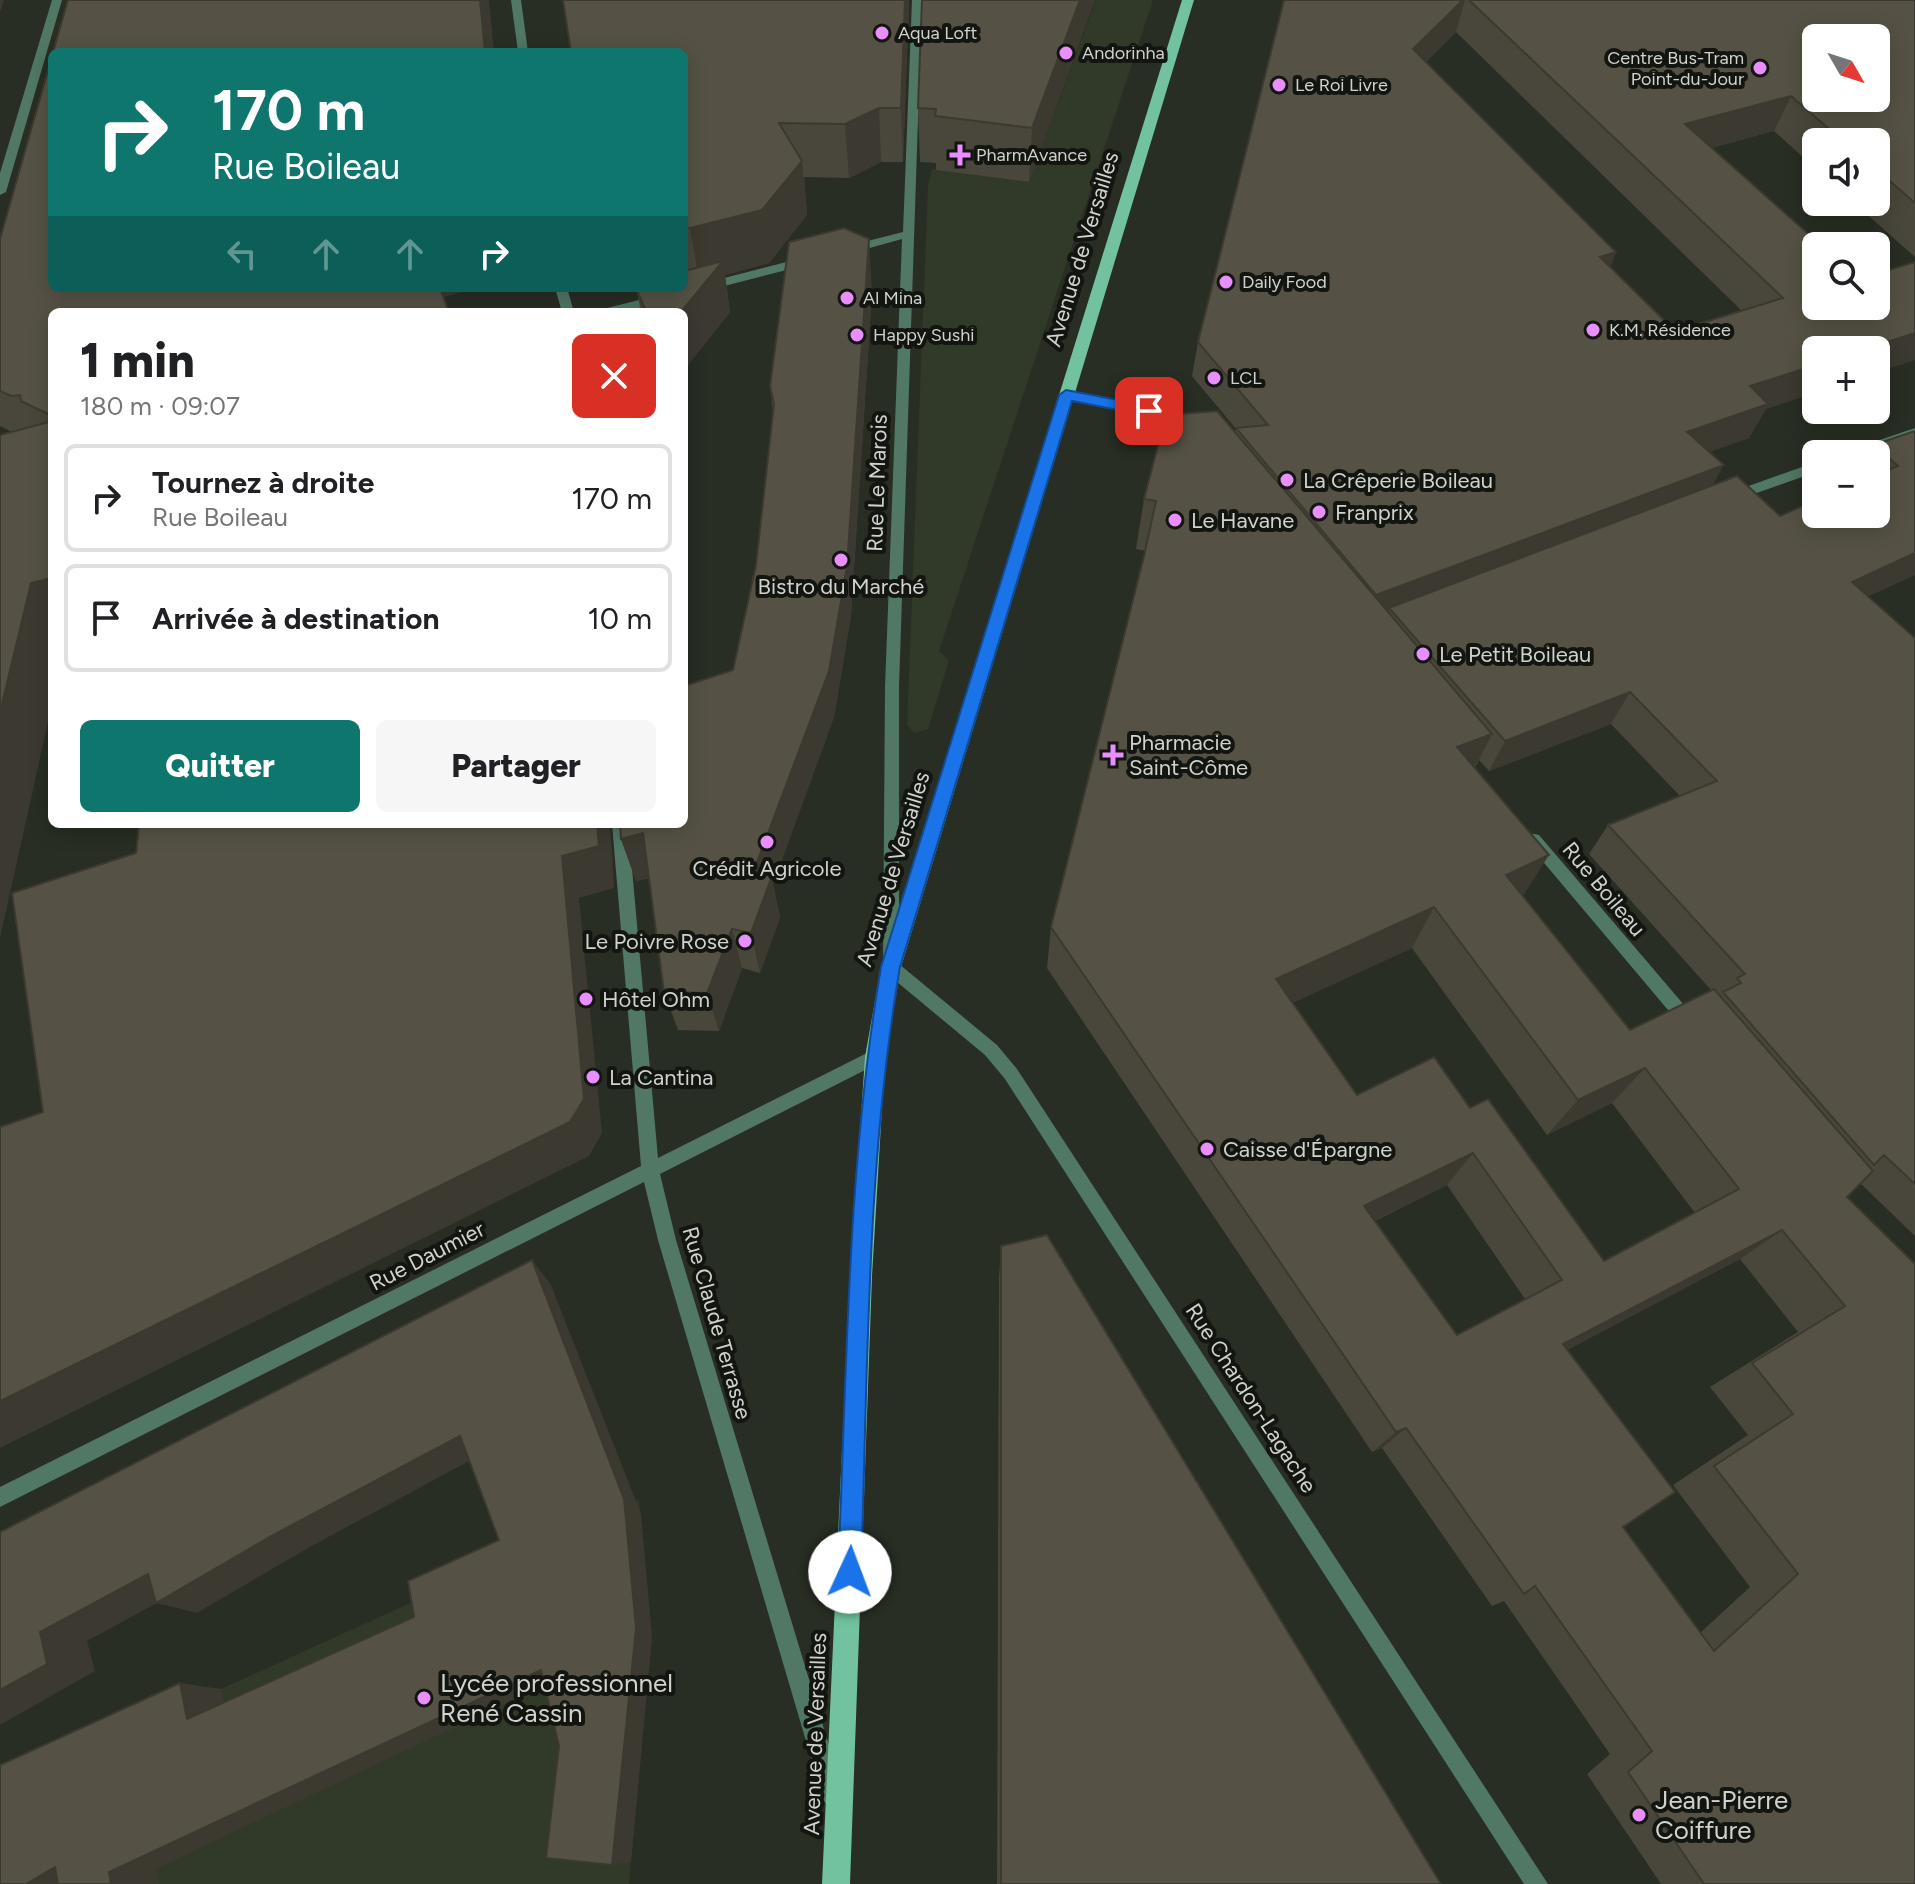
<!DOCTYPE html>
<html lang="fr">
<head>
<meta charset="utf-8">
<style>
  :root { --surface:#fff; --page:#f6f6f6; --text:#202124; --muted:#757577; --line:#e0e0e0; --accent:#0f766e }
  body { margin:0; font-family:Figtree,sans-serif; background:var(--page); color:var(--text); height:100vh; display:flex; flex-direction:column; font-size:30px; white-space:nowrap }
  * { box-sizing:border-box; margin:0 }
  p { font-size:26px; color:var(--muted) }
  .icon { flex:none; width:44px; height:44px; fill:none; stroke:currentColor; stroke-width:2; stroke-linecap:round; stroke-linejoin:round }
  .map { position:relative; flex:1; overflow:hidden }
  .side { position:absolute; left:48px; top:308px; width:640px; height:520px; display:flex; flex-direction:column; background:var(--surface); border-radius:12px; box-shadow:0 4px 20px #0003 }
  .side>* { flex:none }
  .banner { position:absolute; left:48px; top:48px; width:640px; height:244px; border-radius:12px; box-shadow:0 4px 20px #0003; background:#0f766e; color:#fff; overflow:hidden }
  .needle { width:52px; rotate:129deg }
  .tools { position:absolute; left:1802px; top:24px; display:grid; gap:16px }
  .tools a { display:grid; place-items:center; width:88px; height:88px; border-radius:12px; background:var(--surface); box-shadow:0 4px 20px #0003; font-size:40px }
  .pin { position:absolute; display:grid; place-items:center; width:68px; height:68px; color:#fff; margin:-34px; border-radius:16px; box-shadow:0 4px 12px #0006 }
  .me { position:absolute; width:88px; margin:-44px; rotate:2deg; stroke-linejoin:round; filter:drop-shadow(0 0 6px #0008) }
  .turn { display:flex; align-items:center; gap:28px; height:168px; padding:0 32px; font-size:36px }
  .turn .icon { width:104px; height:104px; stroke-width:2.5 }
  .turn b { display:block; font-size:56px; line-height:68px }
  .lanes { display:flex; align-items:center; height:76px; padding:0 32px; background:#0003; justify-content:center; gap:40px; direction:ltr }
  .lanes .off { opacity:.35 }
  .round { display:grid; place-items:center; flex:none; width:84px; height:84px; border-radius:12px; background:var(--page) }
  .headline { display:flex; align-items:center; justify-content:space-between; height:136px; padding:0 32px }
  h1 { font-size:48px; font-weight:800; line-height:60px }
  .primary-button { display:flex; gap:16px; margin-top:auto; padding:16px 32px }
  .primary-button a { flex:1; height:92px; border-radius:12px; background:var(--accent); color:#fff; font-size:32px; font-weight:800; line-height:92px; text-align:center }
  .primary-button a+a { background:var(--page); color:var(--text) }
  ul { padding:0; list-style:none }
  li { display:flex; align-items:center; gap:24px; height:108px; margin:0 16px 12px; padding:0 16px; border:4px solid var(--line); border-radius:12px }
  li div { flex:1 }
  li b { display:block; font-size:30px }
  li em { font-style:normal }
  .map>svg:first-child { display:block }
  .built { fill:#313928 }
  .lines { fill:none; stroke-linecap:round; stroke-linejoin:round }
  .street { fill:#517765; fill-rule:evenodd }
  .primary { fill:#71c29d; fill-rule:evenodd }
  .wall { fill:#49473b; fill-rule:evenodd }
  .shaded-wall { fill:#3c3930 }
  .building { fill:#555245; stroke:#3c3930; stroke-width:2; fill-rule:evenodd }
  .route { fill:#1a73e8; stroke:#114b97; stroke-width:2 }
  .poi-dot { fill:#e98efe; stroke:#131510; stroke-width:3 }
  .labels { text-anchor:middle; dominant-baseline:central; stroke-width:8; stroke-linejoin:round; paint-order:stroke }
  .far-poi-label { font-size:18px; fill:#cfd3cc; stroke:#131510; text-anchor:start }
  .street-label { font-size:22px; fill:#cfd3cc; stroke:#131510 }
  .poi-label { font-size:22px; fill:#cfd3cc; stroke:#131510; text-anchor:start }
  .near-poi-label { font-size:26px; fill:#cfd3cc; stroke:#131510; text-anchor:start }
</style>
</head>
<body>
<div class="map">
<svg width="1915" height="1884" viewBox="0 0 1915 1884">
  <rect width="100%" height="100%" fill="#282e23"/>
  <path class="built" d="M1096,0h57l-214,651 9,8v5l-20,65 -14,4 -7,-8 21,-539 4,-17 97,13z
    M639,1499l13,138 -23,247h-520l112,-195z"/>
  <g class="lines">
    <path class="street" d="M52,0h10l-56,192 -6,3v-22z
      M511,0h10l7,52h-10z
      M912,0h10l-23,687v277l98,81 20,24 531,815h-24l-519,-805 -20,-24 -100,-83 -2,-5 2,-280 17,-448 -54,15 -6,-4 2,-3 59,-15z
      M806,257l6,4 -2,3 -105,27 -6,-4 2,-3z
      M555,288h12l7,24h-12z
      M659,295l4,1v6l-40,10h-22l2,-3z
      M1066,391c40,7 105,11 133,43l-6,4 -48,-23 -83,-17 -2,-3z
      M1915,428v9l-49,17h-20l1,-3z
      M1816,462v10l-82,29 -7,-5 2,-3z
      M612,824h16l30,334 211,-106 6,-3 6,3 2,5 -2,5 -221,112 16,66 168,555 -3,8 -8,3 -8,-3 -3,-8 -164,-555 -14,-58 -644,325v-20l641,-321z
      M1534,834l5,1 157,184 2,5 -2,5 -6,2 -6,-2 -155,-184 -3,-5 3,-5z"/>
    <path class="primary" d="M1182,0h12l-293,967 -16,90 -13,219 -22,608h-28l28,-608 15,-219 16,-90z"/>
  </g>
  <path class="wall" d="M563,0h346l-6,162h-22l-32,16 -45,-1 3,38 -38,48 -44,12 5,37 -42,53 -4,-53h-43l-5,-24h48v-236z
    M922,0h173l-66,182 -93,-12v-7l-16,-1 -2,-54z
    M1284,0h631v257l-62,-55h23v-60h-60v27l-42,-38 -63,17 105,202v42l-50,17 -17,29 -40,14 3,34 68,30 96,-2v-60h-8l6,-9 41,-14v144l-47,21 47,42v598l-54,-52 -14,13 68,687h-254l-74,-110 23,-20 -106,-153 -12,5 -110,-158 -10,4 -325,-484 4,-41 95,-376 -10,-2 8,-50 32,-66 59,-1 1,-3 -44,-53 6,-34zM1456,32l286,279 -67,20 -65,-64 6,-15 -190,-190zM1611,724l69,72 -72,29 -19,29 122,136 -81,40 -107,-134 -48,-128 4,-8 10,11zM1412,948l135,187 65,-32 83,110 -91,48 -134,-153 -113,-13 -65,-92zM1447,1185l78,114 -68,36 -82,-114zM1740,1259l58,73 -88,55 38,48 -75,50 77,102 -50,46 -77,-106 -56,-177z
    M0,239l52,49h424l-33,9 -391,15v392l-40,-272 -12,-6z
    M872,292l-21,323 -17,102 -61,167 7,33 -20,56 -18,-5 -23,63 -41,-1 -14,-38 -15,-114 -13,3 -15,-42 112,-169 23,-105 17,-152 -3,-27z
    M1001,1246l440,638h-444l2,-605z"/>
  <path class="shaded-wall" d="M0,0h4l-4,12z
    M480,0h9l5,52h-9z
    M905,0h4l-6,162 -2,-54z
    M1080,0h15l-66,182 3,-54z
    M1463,0h2l-9,32 -52,53 9,-36z
    M1791,96l-17,35 -105,29 16,-36z
    M879,108l2,54 -32,16 -4,-54z
    M802,161l5,54 -38,48 -44,12 5,37 -42,53 -4,1v-54h-3l18,-31 -9,-53z
    M869,239l3,53 -21,323 -17,102 -61,167 7,33 -20,56 -9,-40 2,-60z
    M1616,252l-14,35 -2,-30z
    M440,288h36l-33,9z
    M1915,333v27l-39,13v-23h-14z
    M1816,365v27l-50,17 -17,29 -79,28 17,-34 63,-46z
    M1724,465l-19,34 -316,109 -5,12 -19,7 11,-32z
    M1915,553v22l-87,40 24,-33z
    M52,578v126l-52,234v-226l31,-129z
    M1630,692l-19,32 -122,47 16,-30z
    M1492,734l-23,45 -12,-32z
    M597,824h13l4,64 -35,10 23,235 -13,23 -589,292v-47l562,-545z
    M643,833l14,42 -21,6 -15,-42z
    M1549,855l-27,43 -16,-23z
    M1434,907l-22,41 -151,69 15,-38z
    M732,929l10,39 -23,63 -12,-38z
    M1645,1068l-33,35 -65,32 31,-35z
    M1473,1153l-26,32 -104,51 21,-30z
    M1782,1230l-42,29 -209,110 32,-25z
    M532,1260l19,25 90,229 11,123 -21,225 -19,3z
    M1406,1428l-24,20 -10,4 24,-20z
    M460,1436l24,17 -176,95 -111,65 -40,-10 -70,38 8,30 -95,54v-35l40,-58 108,-58 125,-39z
    M541,1670l22,6 -407,193 3,15h-48l-2,-12z
    M180,1683l41,6 7,35 -41,-5z
    M55,1867l15,17h-44z"/>
  <path class="building" d="M68,0h412l5,52h-432z
    M563,0h342l-4,108h-22l-34,16 -66,-1 23,38 -40,49 -72,18 -6,-1v-175h-113z
    M922,0h158l-48,128 -97,-12 1,-7 -18,-1z
    M1284,0h179l-50,49 203,203 -16,5 75,74 108,-33 -314,-298h446v203l-39,-34v-27h-32l-53,-46 -106,28 137,122h-6v60h60v-32l39,-12v71l-53,17h-46v15l-66,21 18,18 -81,28 37,33 -348,130 -140,-167 32,-3 -70,-83zM1816,38h60v60h-60z
    M52,56v232h388l9,24h-397v104l-31,-15 -1,-6 -9,1 -11,-5v-152z
    M844,228l25,11 -22,327 -18,105 -76,202 19,3 -21,57 -19,-4 -25,64 -43,-1 -21,-159 -22,6 -1,-15h64v-138l49,-16 23,-105 18,-161 -4,-18 19,-144z
    M723,261l-42,51h-35l-10,-24h48v-17z
    M1217,411l275,323 -35,13 92,108 -43,20 124,155 84,-41 159,182 -26,26 68,67v620h-211l-76,-112 24,-21 -117,-165 -11,8 -118,-166 -10,4 -345,-505 93,-371 12,-55 -12,-2 18,-69 14,3 4,-19zM1434,907l144,193 67,-32 94,121 -135,72 -116,-162 -18,9 -36,-51 -77,38 -81,-116zM1473,1153l89,127 -105,55 -93,-129zM1782,1230l63,76 -93,57 41,51 -79,52 84,108 -84,77 -91,-124 52,-35 -112,-148z
    M52,421v157l-21,5 -31,129v-277z
    M1915,431v122l-63,29 63,56v546l-31,-29 -10,10 -151,-173 18,-9 -4,-5 8,-4 -137,-149 109,-44 -87,-89 -125,49 -116,-133 348,-132 43,40 36,-16v14h60v-39l22,-9 -24,-21z
    M139,824h458l2,22 -37,10 22,243 -14,23 -570,279v-274l43,-15 -31,-219 124,-40z
    M1047,1235l394,649h-440v-638z
    M532,1260l92,239 12,129 -24,237 -66,-7 13,-112 -18,-76 -432,202 2,12h-53l-3,-17 -29,17h-26v-119l180,-82 7,36 227,-102 -6,-36 91,-41 -39,-104 -187,99 -117,68 -8,-29 -108,58 7,32 -47,26v-158z"/>
  <path class="route" d="M1066,390l83,16 7,5 -7,5 -77,-15 -172,566c-34,199 -32,404 -39,605l-3,8 -8,3 -8,-3 -4,-8c9,-201 9,-406 43,-605l178,-572z"/>
  <g class="poi-dot">
    <circle cx="882" cy="33" r="8"/>
    <circle cx="1066" cy="53" r="8"/>
    <circle cx="1760" cy="68" r="8"/>
    <circle cx="1279" cy="85" r="8"/>
    <path d="M956 143h8v8h8v8h-8v8h-8v-8h-8v-8h8z"/>
    <circle cx="1226" cy="282" r="8"/>
    <circle cx="847" cy="298" r="8"/>
    <circle cx="1593" cy="330" r="8"/>
    <circle cx="857" cy="335" r="8"/>
    <circle cx="1214" cy="378" r="8"/>
    <circle cx="1287" cy="480" r="8"/>
    <circle cx="1319" cy="512" r="8"/>
    <circle cx="1175" cy="520" r="8"/>
    <circle cx="841" cy="560" r="8"/>
    <circle cx="1423" cy="654" r="8"/>
    <path d="M1109 743h8v8h8v8h-8v8h-8v-8h-8v-8h8z"/>
    <circle cx="767" cy="842" r="8"/>
    <circle cx="745" cy="941" r="8"/>
    <circle cx="586" cy="999" r="8"/>
    <circle cx="593" cy="1077" r="8"/>
    <circle cx="1207" cy="1149" r="8"/>
    <circle cx="424" cy="1698" r="8"/>
    <circle cx="1639" cy="1815" r="8"/>
  </g>
  <g class="labels">
    <g class="far-poi-label">
      <text x="898" y="33">Aqua Loft</text>
      <text x="1082" y="53">Andorinha</text>
      <text x="1744" y="58" text-anchor="end">Centre Bus-Tram<tspan x="1744" dy="21">Point-du-Jour</tspan></text>
      <text x="1295" y="85">Le Roi Livre</text>
      <text x="976" y="155">PharmAvance</text>
      <text x="1242" y="282">Daily Food</text>
      <text x="863" y="298">Al Mina</text>
      <text x="1609" y="330">K.M. Résidence</text>
      <text x="873" y="335">Happy Sushi</text>
      <text x="1230" y="378">LCL</text>
    </g>
    <g class="street-label">
      <text transform="translate(1082 249) rotate(-73)">Avenue de Versailles</text>
      <text transform="translate(877 483) rotate(-88)">Rue Le Marois</text>
      <text transform="translate(893 869) rotate(-73)">Avenue de Versailles</text>
      <text transform="translate(1604 889) rotate(50)">Rue Boileau</text>
      <text transform="translate(427 1256) rotate(-27)">Rue Daumier</text>
      <text transform="translate(717 1323) rotate(74)">Rue Claude Terrasse</text>
      <text transform="translate(1251 1398) rotate(57)">Rue Chardon-Lagache</text>
      <text transform="translate(815 1734) rotate(-88)">Avenue de Versailles</text>
    </g>
    <g class="poi-label">
      <text x="1303" y="480">La Crêperie Boileau</text>
      <text x="1335" y="512">Franprix</text>
      <text x="1191" y="520">Le Havane</text>
      <text x="841" y="586" text-anchor="middle">Bistro du Marché</text>
      <text x="1439" y="654">Le Petit Boileau</text>
      <text x="1129" y="742">Pharmacie<tspan x="1129" dy="25">Saint-Côme</tspan></text>
      <text x="767" y="868" text-anchor="middle">Crédit Agricole</text>
      <text x="729" y="941" text-anchor="end">Le Poivre Rose</text>
      <text x="602" y="999">Hôtel Ohm</text>
      <text x="609" y="1077">La Cantina</text>
      <text x="1223" y="1149">Caisse d'Épargne</text>
    </g>
    <g class="near-poi-label">
      <text x="440" y="1683">Lycée professionnel<tspan x="440" dy="30">René Cassin</tspan></text>
      <text x="1655" y="1800">Jean-Pierre<tspan x="1655" dy="30">Coiffure</tspan></text>
    </g>
  </g>
</svg>
<div class="tools">
<a><svg class="needle" viewBox="-14 -14 28 28"><path d="M0-13l5 13h-10z" fill="#e53935"/><path d="M0 13l5-13h-10z" fill="#757577"/></svg></a>
<a><svg class="icon" aria-label="sound" viewBox="0 0 24 24"><path d="M4 9h4l5-4v14l-5-4H4zM17 9q2 3 0 6"/></svg></a>
<a><svg class="icon" aria-label="search" viewBox="0 0 24 24"><circle cx="10" cy="10" r="6"/><path d="M15 15l6 6"/></svg></a>
<a>+</a>
<a>−</a>
</div>
<div class="pin" style="left:1149px;top:411px;background:#d93025"><svg class="icon" aria-label="arrive" viewBox="0 0 24 24"><path d="M6 21V4h12l-3 4 3 4H6"/></svg></div>
<svg class="me" style="left:850px;top:1572px" viewBox="-20 -20 40 40"><circle r="19" fill="#fff"/><path d="M0-13L10 11 0 6-10 11z" fill="#1a73e8"/></svg>
<div class="banner">
<div class="turn"><svg class="icon" aria-label="right" viewBox="0 0 24 24"><path d="M7 20v-9h11M14 6l5 5-5 5"/></svg><div><b>170 m</b>Rue Boileau</div></div>
<div class="lanes"><svg class="icon off" aria-label="left" viewBox="0 0 24 24"><path d="M17 20v-9H6M10 6l-5 5 5 5"/></svg><svg class="icon off" aria-label="ahead" viewBox="0 0 24 24"><path d="M12 20V5M6 11l6-6 6 6"/></svg><svg class="icon off" aria-label="ahead" viewBox="0 0 24 24"><path d="M12 20V5M6 11l6-6 6 6"/></svg><svg class="icon" aria-label="right" viewBox="0 0 24 24"><path d="M7 20v-9h11M14 6l5 5-5 5"/></svg></div>
</div>
<section class="side">
<div class="headline"><div><h1>1 min</h1><p>180 m · 09:07</p></div><a class="round" style="background:#d93025;color:#fff"><svg class="icon" aria-label="close" viewBox="0 0 24 24"><path d="M6 6l12 12M18 6L6 18"/></svg></a></div>
<ul>
<li><svg class="icon" aria-label="right" viewBox="0 0 24 24"><path d="M7 20v-9h11M14 6l5 5-5 5"/></svg><div><b>Tournez à droite</b><p>Rue Boileau</p></div><em>170 m</em></li>
<li><svg class="icon" aria-label="arrive" viewBox="0 0 24 24"><path d="M6 21V4h12l-3 4 3 4H6"/></svg><div><b>Arrivée à destination</b></div><em>10 m</em></li>
</ul>
<div class="primary-button"><a>Quitter</a><a>Partager</a></div>
</section>
</div>
</body>
</html>
